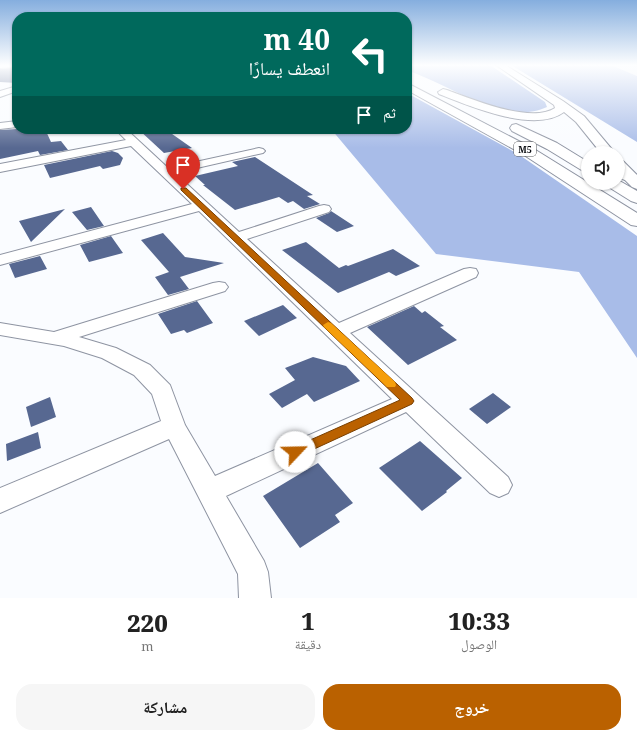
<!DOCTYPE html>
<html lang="ar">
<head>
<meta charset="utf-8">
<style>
  :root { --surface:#fff; --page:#f6f6f6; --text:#222; --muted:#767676; --accent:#ba6100 }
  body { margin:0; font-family:"Noto Serif","Noto Naskh Arabic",serif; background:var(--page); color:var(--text); direction:rtl; height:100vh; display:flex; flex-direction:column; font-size:15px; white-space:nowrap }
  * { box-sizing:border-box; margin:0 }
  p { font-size:13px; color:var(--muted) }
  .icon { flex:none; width:22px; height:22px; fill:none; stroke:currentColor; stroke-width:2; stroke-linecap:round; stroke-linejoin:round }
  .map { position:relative; height:598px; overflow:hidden; direction:ltr }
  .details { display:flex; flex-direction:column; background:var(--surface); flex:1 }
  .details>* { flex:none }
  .top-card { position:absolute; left:12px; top:12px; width:400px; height:122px; border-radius:16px; box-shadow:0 1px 3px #0004; direction:rtl; background:#00695c; color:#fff; overflow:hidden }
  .fabs { position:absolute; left:581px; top:146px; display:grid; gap:8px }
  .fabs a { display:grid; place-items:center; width:44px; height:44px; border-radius:50%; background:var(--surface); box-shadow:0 1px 3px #0004; font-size:20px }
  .pin { position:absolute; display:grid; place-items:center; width:34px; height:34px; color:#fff; margin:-41px -17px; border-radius:50% 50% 50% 0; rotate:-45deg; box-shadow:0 0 4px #0007 }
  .pin .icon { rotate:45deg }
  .me { position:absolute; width:44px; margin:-22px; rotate:66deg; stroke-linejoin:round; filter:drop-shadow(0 0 3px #0008) }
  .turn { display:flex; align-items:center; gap:14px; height:84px; padding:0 16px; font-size:18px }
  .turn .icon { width:52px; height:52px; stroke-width:2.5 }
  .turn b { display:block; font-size:28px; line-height:34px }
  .then { display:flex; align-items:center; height:38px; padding:0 16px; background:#0003; gap:8px; font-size:15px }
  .eta { display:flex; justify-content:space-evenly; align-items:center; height:68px; text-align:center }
  .eta b { font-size:24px; font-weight:800; line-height:28px }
  .cta { display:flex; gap:8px; margin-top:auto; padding:8px 16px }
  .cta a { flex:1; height:46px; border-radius:16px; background:var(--accent); color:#fff; font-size:16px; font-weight:800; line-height:46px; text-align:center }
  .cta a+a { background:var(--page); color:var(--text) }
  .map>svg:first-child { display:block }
  .built { fill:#eaeef7 }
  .forest { fill:#a8bce8 }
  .building { fill:#576891 }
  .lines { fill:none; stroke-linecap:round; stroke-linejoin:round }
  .minor-casing { stroke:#8e94a2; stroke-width:2 }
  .major-casing { stroke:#8e94a2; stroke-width:2 }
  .highway-casing { stroke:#8e94a2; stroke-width:2 }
  .minor { fill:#fff; fill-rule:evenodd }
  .major { fill:#fff; fill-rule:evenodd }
  .highway { fill:#fff; fill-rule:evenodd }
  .route { fill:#ba6100; stroke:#793f00 }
  .slow { fill:#f59e0b }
  .labels { text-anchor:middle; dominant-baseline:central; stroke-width:4; stroke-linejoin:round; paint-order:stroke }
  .shield { fill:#fff; stroke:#545659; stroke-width:1 }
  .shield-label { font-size:9px; font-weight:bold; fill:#0b0d12 }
</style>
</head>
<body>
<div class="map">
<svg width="637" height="598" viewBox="0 0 637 598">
  <rect width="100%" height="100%" fill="#fafcff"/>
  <path class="built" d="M611,65h26v11z"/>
  <path class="forest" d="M407,65h83l55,37 2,5c-15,7 -36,7 -52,2 -30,-11 -58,-28 -88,-39z
    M511,65h100l26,11v66z
    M407,93l111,61 119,82v122l-58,-86 -143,-18 -105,-125h76z"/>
  <path class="building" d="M17,67v16l-17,-1v-13z
    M17,129h28l6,13 10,-1 7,9 -28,5 -2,-4 -38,8v-29z
    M138,129h27l27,19 -28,5z
    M112,151l6,2 5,5 -3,7 -17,4 -3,-3 -50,12 -6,-13z
    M255,157l58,38 -6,1 13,8 -16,5 -11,-8 -5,2 -9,-6 -44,13 -32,-25h2l-10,-9 43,-10 -6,-4z
    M91,207l13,19 -17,4 -15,-18z
    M65,209l-34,33 -12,-21z
    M331,211l23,15 -17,6 -21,-14 13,-5z
    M163,233l22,24 39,6 -44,14 9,12 -21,6 -13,-18 14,-5 -28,-32z
    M111,236l12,17 -34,9 -9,-17z
    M306,242l33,26 7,-3 2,1 45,-17 27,17 -24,10 -7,-4 -51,21 -56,-43z
    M40,256l7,13 -32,9 -6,-14z
    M197,301l16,22 -26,10 -3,-3 -13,4 -13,-20z
    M283,305l14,13 -38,18 -15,-15z
    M414,306l8,7 3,-2 19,15 -4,1 17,13 -49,25 -41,-38z
    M313,357l33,9 14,15 -46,21 -7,-8 -25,14 -13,-14 26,-14 -10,-12z
    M493,393l18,14 -24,17 -18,-15z
    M50,397l6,20 -25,10 -5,-20z
    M38,432l3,16 -34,13 -1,-17z
    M420,441l42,37 -16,13 1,1 -25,19 -43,-43z
    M318,463l35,40 -18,12 5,7 -40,26 -37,-52z"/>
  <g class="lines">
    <defs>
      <path id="minor" d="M0,65h17l-4,2 -13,1z
        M17,86v5l-17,6v-6z
        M17,121v6l-17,2v-6z
        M115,129h11l42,39 91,-20 4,1 2,2 -2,2 -88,20 64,59 80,-26 5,-1 5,1 2,3 -2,3 -82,27 92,84 125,-54 6,-1 6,1 2,4 -2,4 -126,56 158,144 4,8 -4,8 -9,4 -9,-4 -84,-81 -180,84 38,65 4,11 3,26h-32l-1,-24 -69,-135 -169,74v-25l161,-67 -9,-27 -18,-19 -32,-17 -38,-12 -64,-11v-12l54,9 159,-49 6,-1 6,1 3,4 -3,4 -146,46 37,11 34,17 20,20 15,40 30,51 177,-77 -193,-188 -199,54v-10l192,-51 -61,-58 -131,26v-8l126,-24z
        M618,170l19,5v8l-19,-5z"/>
      <path id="major" d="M496,65h9l58,36 21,15 31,37h-14l-25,-31 -12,-10c-29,22 -95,-6 -125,-18l-1,-2 5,-3 4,1c25,9 83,34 108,18l-1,-3z
        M618,160l5,1 14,14v14l-5,-2 -14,-14z"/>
      <path id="highway" d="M407,83l127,66 103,64v13l-6,-1 -107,-70 -117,-65z
        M516,124l41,19 31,19v10l-5,-1 -36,-22 -35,-18 -2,-3 2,-3z
        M618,180l19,11v12l-6,-2 -24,-15 -3,-3h14z"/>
    </defs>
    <use href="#minor" class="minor-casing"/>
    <use href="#major" class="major-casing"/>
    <use href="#highway" class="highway-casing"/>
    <use href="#minor" class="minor"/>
    <use href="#major" class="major"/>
    <use href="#highway" class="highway"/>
  </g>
  <linearGradient id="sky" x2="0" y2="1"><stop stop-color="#85aede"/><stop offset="0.44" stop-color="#fdfeff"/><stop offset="1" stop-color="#fdfeff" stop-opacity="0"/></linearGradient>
  <rect width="637" height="148" fill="url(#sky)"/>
  <path class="route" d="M181,188h5l226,210 2,3 -2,3 -113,52 -4,2 -5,-2 -2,-4 2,-3 110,-49 -219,-210z"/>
  <path class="slow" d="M328,322l3,1 64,59 1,3 -1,2h-8l-63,-60 -1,-2z"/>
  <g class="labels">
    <rect class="shield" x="514" y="142" width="22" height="14" rx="3"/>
    <g class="shield-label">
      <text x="525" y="149">M5</text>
    </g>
  </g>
</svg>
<div class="fabs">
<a><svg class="icon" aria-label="sound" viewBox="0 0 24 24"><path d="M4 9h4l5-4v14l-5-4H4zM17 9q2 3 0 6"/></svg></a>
</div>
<div class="pin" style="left:183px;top:189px;background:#d93025"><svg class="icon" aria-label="arrive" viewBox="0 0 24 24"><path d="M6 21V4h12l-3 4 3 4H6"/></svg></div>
<svg class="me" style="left:295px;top:452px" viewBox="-20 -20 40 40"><circle r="19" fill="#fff"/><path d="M0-13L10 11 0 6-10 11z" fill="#ba6100"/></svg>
<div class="top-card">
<div class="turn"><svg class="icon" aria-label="left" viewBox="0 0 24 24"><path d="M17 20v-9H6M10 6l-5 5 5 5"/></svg><div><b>40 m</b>انعطف يسارًا</div></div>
<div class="then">ثم<svg class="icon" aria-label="arrive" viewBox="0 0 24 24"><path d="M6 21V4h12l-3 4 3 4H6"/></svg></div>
</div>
</div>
<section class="details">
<div class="eta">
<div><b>10:33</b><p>الوصول</p></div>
<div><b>1</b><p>دقيقة</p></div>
<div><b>220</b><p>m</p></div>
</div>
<div class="cta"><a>خروج</a><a>مشاركة</a></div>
</section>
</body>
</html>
